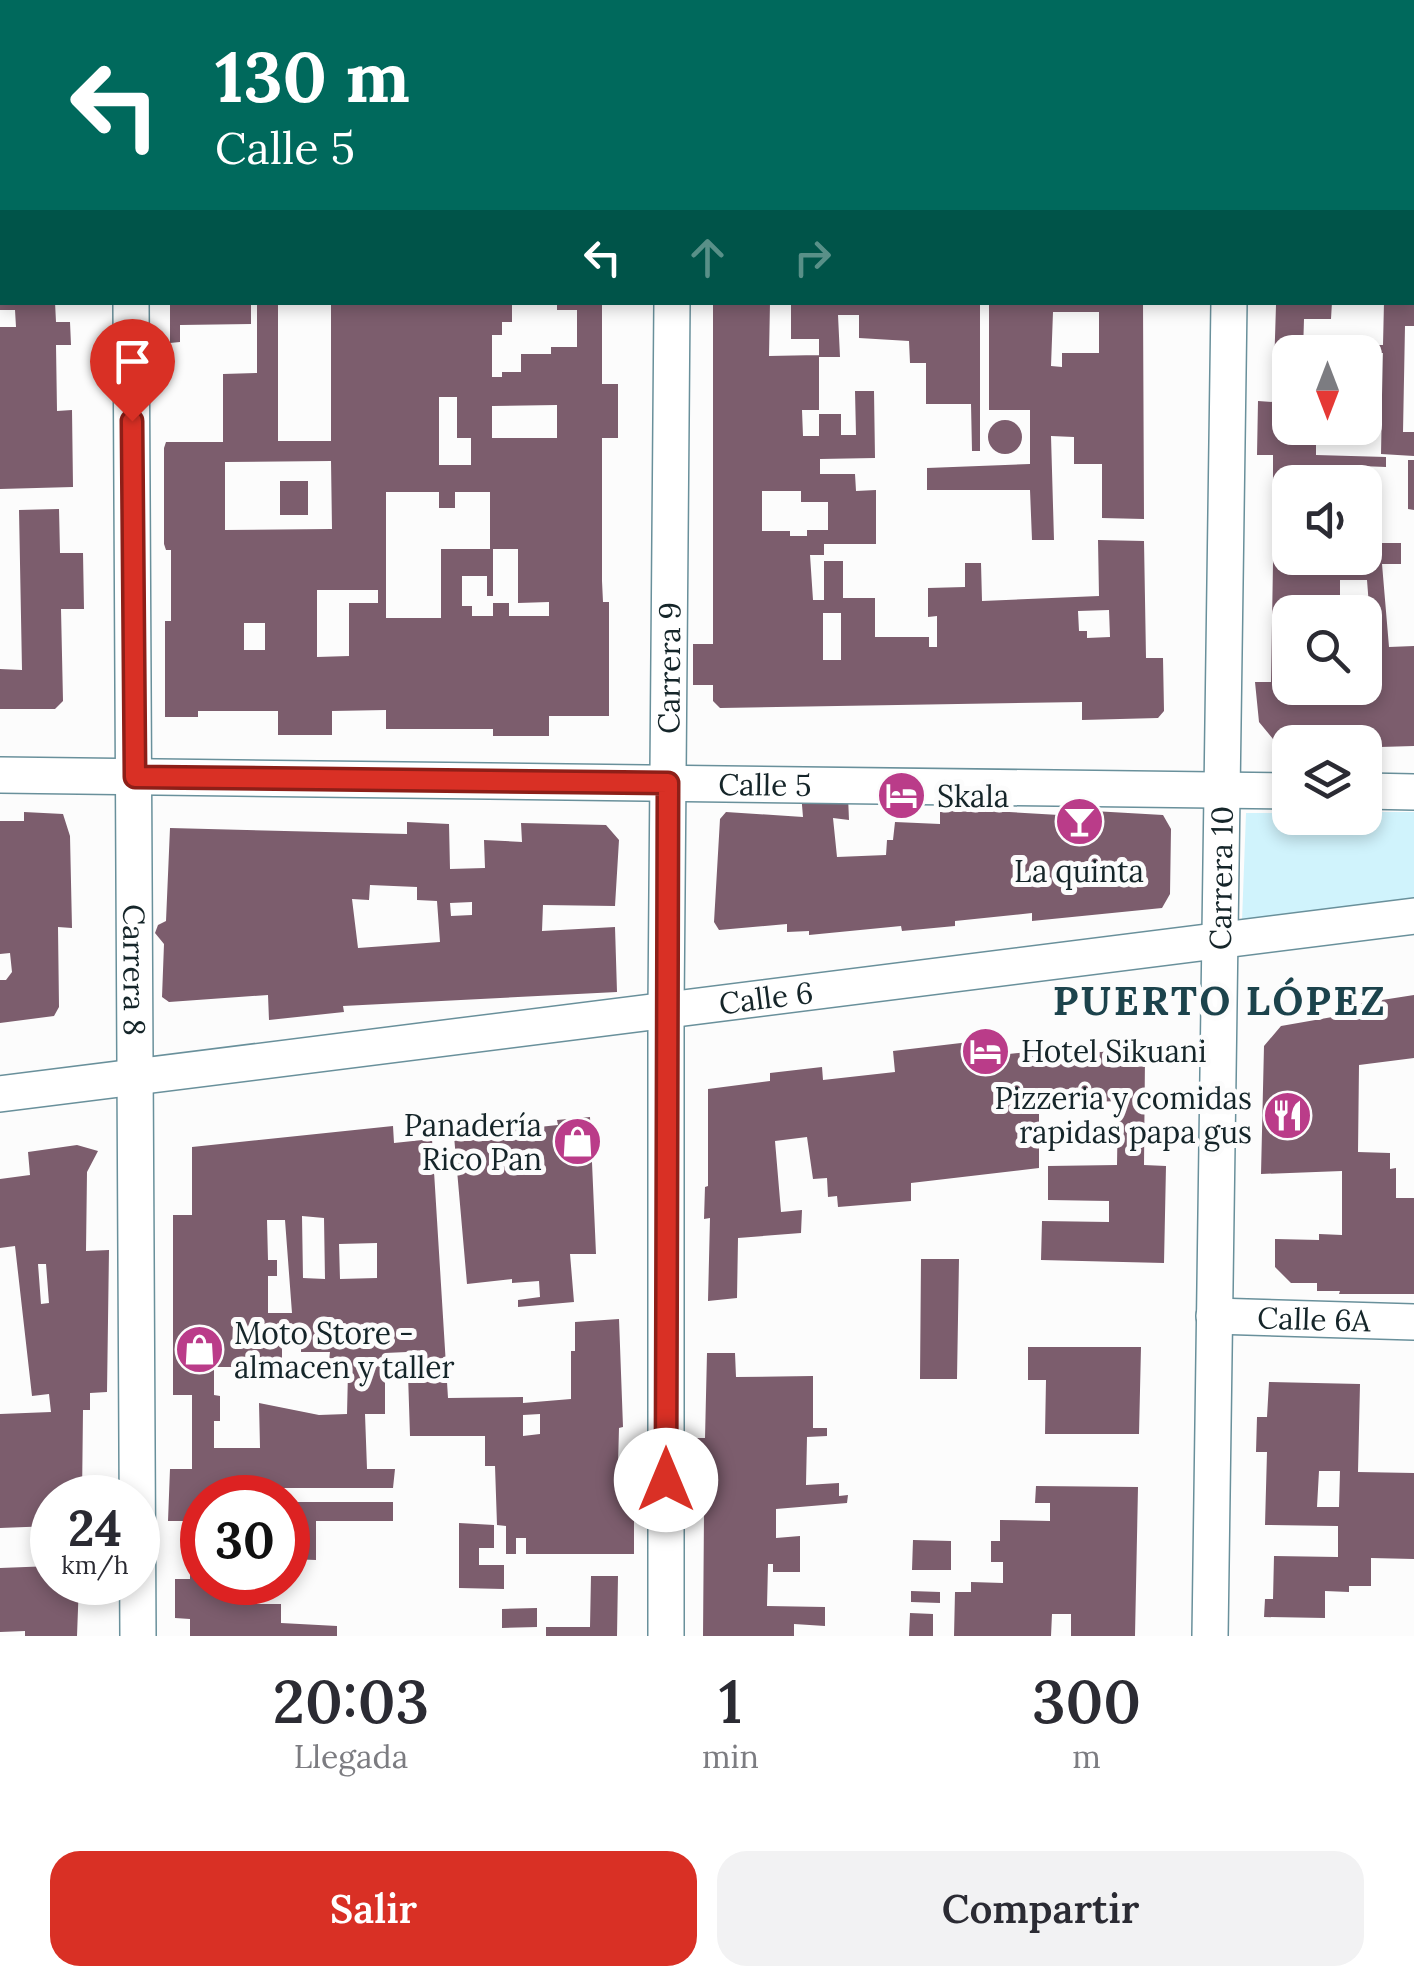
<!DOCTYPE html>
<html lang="es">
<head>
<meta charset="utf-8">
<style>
  :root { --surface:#fff; --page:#f2f2f3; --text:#2b2b33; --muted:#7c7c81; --accent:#d93025 }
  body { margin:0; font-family:Lora,serif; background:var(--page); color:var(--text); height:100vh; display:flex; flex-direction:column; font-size:38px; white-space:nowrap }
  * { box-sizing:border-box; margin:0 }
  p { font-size:32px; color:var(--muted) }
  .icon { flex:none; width:55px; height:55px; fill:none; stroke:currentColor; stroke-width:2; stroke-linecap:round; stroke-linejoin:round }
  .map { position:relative; height:1636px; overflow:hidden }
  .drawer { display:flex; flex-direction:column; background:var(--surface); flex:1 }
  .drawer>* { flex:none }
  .guide { position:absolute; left:0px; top:0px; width:1415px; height:305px; box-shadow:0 5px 15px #0003; background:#00695c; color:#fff; overflow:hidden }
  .needle { width:65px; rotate:180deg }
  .tools { position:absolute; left:1272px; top:335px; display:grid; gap:20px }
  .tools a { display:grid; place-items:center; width:110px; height:110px; border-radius:20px; background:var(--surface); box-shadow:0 5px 15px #0003; font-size:50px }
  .speed { position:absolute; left:30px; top:1475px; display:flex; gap:20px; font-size:50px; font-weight:700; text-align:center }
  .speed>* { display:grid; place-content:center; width:130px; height:130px; border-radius:50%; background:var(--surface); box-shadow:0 5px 15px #0003; line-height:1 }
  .speed small { font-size:25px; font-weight:400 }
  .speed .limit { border:15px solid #d22; background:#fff; color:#111 }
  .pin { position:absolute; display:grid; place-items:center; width:85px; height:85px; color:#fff; margin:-102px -42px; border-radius:50% 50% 50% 0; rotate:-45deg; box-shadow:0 0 10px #0007 }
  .pin .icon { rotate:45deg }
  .me { position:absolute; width:110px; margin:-55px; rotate:0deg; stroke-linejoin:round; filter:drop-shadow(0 0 8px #0008) }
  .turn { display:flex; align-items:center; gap:35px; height:210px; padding:0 50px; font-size:45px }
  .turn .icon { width:130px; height:130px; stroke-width:2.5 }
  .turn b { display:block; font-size:70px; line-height:85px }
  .lanes { display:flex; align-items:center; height:95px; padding:0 50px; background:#0003; justify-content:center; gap:50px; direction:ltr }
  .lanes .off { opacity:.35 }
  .eta { display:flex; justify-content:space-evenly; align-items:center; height:170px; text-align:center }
  .eta b { font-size:60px; font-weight:600; line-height:70px }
  .action { display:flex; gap:20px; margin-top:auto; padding:20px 50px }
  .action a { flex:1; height:115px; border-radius:30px; background:var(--accent); color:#fff; font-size:40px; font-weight:600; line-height:115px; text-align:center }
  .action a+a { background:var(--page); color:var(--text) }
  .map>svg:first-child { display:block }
  .green { fill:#d0f3fc }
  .building { fill:#7c5d6d; fill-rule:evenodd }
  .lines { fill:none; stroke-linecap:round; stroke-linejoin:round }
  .minor-casing { stroke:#69909b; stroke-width:38 }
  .minor { stroke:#fff; stroke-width:35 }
  .route-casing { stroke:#8d1f18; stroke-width:25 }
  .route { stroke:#d93025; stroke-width:18 }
  .labels { text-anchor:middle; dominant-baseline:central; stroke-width:10; stroke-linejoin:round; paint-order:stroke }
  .street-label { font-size:30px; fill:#152529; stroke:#fcfcfc }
  .poi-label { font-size:30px; fill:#152529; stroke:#fcfcfc; text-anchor:start }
  .district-label { font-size:40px; font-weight:bold; letter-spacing:2.5px; fill:#1c434c; stroke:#fcfcfc }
</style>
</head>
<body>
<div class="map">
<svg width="1414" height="1636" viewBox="0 0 1414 1636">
  <rect width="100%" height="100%" fill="#fcfcfc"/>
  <path class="green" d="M1365,812h49v89l-172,20 4,-108h44v5h75z"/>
  <path class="building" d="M0,302h55l1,20h14l1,23h-15l1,66 15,-1 1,77 -73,2v-162h16l-1,-17h-15z
    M170,302h81v22l-71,1v17l-10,1z
    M257,302h21v139h53v-139h181v20h-10v13h-10v42h10v-5h19v-18h30v-7h26v-37h-20v-8h45v82h16v54h-16v143l1,21h6v114h-60v20h-56v-7h-107v-19l-54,1v24h-54v-24h-80v6h-33v-96h6v-71h-5l-2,-6v-96l2,-6h57v-68l34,-1zM439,397h18v41h14v27h-32zM557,405v33h-65v-32zM331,461l1,68 -107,1v-68zM386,492h53v16h16v-16h35v57h-49v69h-55zM493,549h25v54l31,-1v14h-40v-13h-16v13h-21v-10h-10v-30h25v20h6zM317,590h61v13h-29v53l-32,1zM244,623h21v27h-21z
    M713,302h57l-1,54 50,-1v55h-17l1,26h16v-22h22v21h15l-1,-44h19l1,67 -55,1v15h35l1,17 20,-1v54h-52v11h-14l3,45h11v-39h19v37h32v39h54v10h8v-31l-9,1v-29l37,-1v-24h16l1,38 117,-5 -1,-56 46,1 2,117h17l1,53 -6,7 -76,2v-18l-362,6 -7,-7v-16h-20v-41h20zM762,491h39v11h27v28h-21v6h-17v-5h-28zM1109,610l1,27 -23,1v-7h-8l-1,-20zM823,613h18v47h-18z
    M791,302h189v149h-8l-1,-47h-45v-41h-16l-1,-22 -50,-3v-23h-21l2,42h-21v-18h-28z
    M989,302h154l1,217 -42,-1v-54h-28v-27l-23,-1 3,104h-22l-2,-50h-103v-22l103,-4v-54h-41zM1053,312h46v41h-37v14l-11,-1z
    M1279,302h53l-1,17h-27l-1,33h-13v76h22v8h4v19l70,2v10l-50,-2v17h-46v76h75v-49h9v34h27v21h-19l7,83 25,-1v100l-34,1v10l-15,-1v-14l-92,-3 -14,-17 -4,-40h16l2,-119v-108h-16l1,-54 15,1 3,-97zM1340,580h27l2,26 -20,1 1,5h15v76h-7l1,6h-59v-6h-10v-76h50z
    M1384,302h30v24h-9l-2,106h11v24l-33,-2 1,-51h-14v-8h14l1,-42h-9v-8h9z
    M988 437a17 17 0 1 1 34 0a17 17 0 1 1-34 0Z
    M1408,460h6v50l-6,-1z
    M280,481h28v34h-28z
    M59,509l1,44h23l1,56h-23l2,92 -8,8h-55v-40l22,1 -3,-160z
    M801,793l47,3 1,24 -16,-2 4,39 49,-2 1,-15h6l2,-18 45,2v-16l119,7 -1,-6 105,6 8,14 -1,65 -8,14 -130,13v-8l-77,8v5l-53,5 -1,-5 -92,9v-4l-22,1v-8l-68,6 -5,-8 6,-103 6,-7 77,5z
    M24,812l39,2 7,22 2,92 -14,-1 1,80 -5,9 -54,7v-43h6l6,-8 -2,-19 -10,1v-133h24z
    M407,822l42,2 1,45 35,-1 -1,-28 38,2 -1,-19 85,2 13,15 -4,66 -72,-1 -1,26 73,-4 2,65 -274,14 1,6 -75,8 -1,-25 -99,7 -7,-5 2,-53 -9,-11 3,-8 8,-4 4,-93 237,6zM370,885l47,2v13l20,1 3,41 -82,6 -6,-49 17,1zM472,902v13l-21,1 -1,-13z
    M1414,995v63l-55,7 -1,87 32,1v16l6,-1v30h18v96h-75l1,-3h-23v-8h-26l-16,-16v-28l44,1v-6l23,1v-64l-81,3 3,-128 17,-20 57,-10 -1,-9z
    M978,1041l2,16 57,-6v6l102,-8 6,8 -1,108 22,1 -2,97 -123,-3 1,-39 67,1v-21l-61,-1v-34l69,-1 1,-64 -24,1v-9l-30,2v10l-25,2v61l-128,15v18l-73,6 -1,-11 -9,1 -1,-19 -14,1 -6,-42 -32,4 6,71 21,-2 -1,23 -63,5 -1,60 -29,3 2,-83 -6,1 1,-32 3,-1v-97l62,-8v-8l52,-6 1,13 72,-8 -2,-21z
    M590,1117l6,137h-26l4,48 -56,5v-7l22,-3 -1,-16 -27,2v-4l-45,5 -13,-148 104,-11 -1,-5z
    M393,1126l1,17 38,-4 16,259 75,-1v6l48,-4v-48h4v-29l44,-3 4,108 -4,1 -1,37h16v89h-108v-16h-10v16h-10v-28l-9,-1 -2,-59h-10v-30h-75l-2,-62h-11v-14l10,-1v-7l-22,1v61h-20l2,55h28l-2,19h-116v10h-75v84h50l-1,22h30v19l56,3v10h-147v-17l-15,-1v-39h15v-34h-5v-24h-17l2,-52h22v-74h-19v-180h19v-68zM302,1216l22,2 1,61 -22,-1zM267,1220h18l7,93h-24v-37h9v-16h-9zM377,1243v35l-37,1 -1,-35zM282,1331h19v21h29l-2,19 20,1 -1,42 -28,1 -60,-12 1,45h-46v-27h6v-25l-6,-1v-28h68zM540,1414v20l-17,2v-21z
    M77,1145l21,6 -11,21 -1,79 23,-1 -2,142 -17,1v17h-7l-1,88h-30v28l-52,2v-114l51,-2 -2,-18 -17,2 -17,-150 -15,2v-69l30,-4 -2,-23zM38,1264h8l3,39 -8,1z
    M921,1259h38l-2,120h-37z
    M1028,1347h113l-2,87h-94l1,-54h-18z
    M707,1353h28l1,24 77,-1v52h14v8l-20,1 -1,48 33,-2v13l9,-1 -1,8 -71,6v29l24,-2v36h-27v-8h-5l-1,42 58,1v19l-31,-2v12h-91l1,-121h-23l2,-77h22z
    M1269,1382l91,2 -2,88 56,1v86l-43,-1v28h-22v6l-24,-1v27l-61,-1 1,-18h8l1,-43 64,1v-31l-73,-1 2,-73h-11l1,-35h10zM1319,1471h21l-1,36h-22z
    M1036,1486l102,1 -3,149h-64v-22h-19l-1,22h-97l1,-44h16v-10l32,1v-21h-12v-21h9v-21l50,1v-18h-15z
    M288,1502h105v19h-77v39l-28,-1z
    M459,1523l35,2v23h-15v17h25v24l-45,-1z
    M913,1540l38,1v29h-39z
    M52,1566v16h27l-2,54h-52v-5l-25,1v-64z
    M591,1576h27l-1,60h-71v-9h44z
    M911,1591l29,1v11l-29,-1z
    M537,1608v19l-35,1v-19z
    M910,1613l23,1v22h-24z"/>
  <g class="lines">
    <defs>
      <g id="minor">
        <path d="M133,2v-2"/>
        <path d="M675,2v-2"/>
        <path d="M1234,2v-2"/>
        <path d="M0,214h2"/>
        <path d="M1412,220h2"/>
        <path id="s1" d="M131,302l7,1334"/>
        <path id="s2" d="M0,775l1290,16"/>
        <path d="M1365,791l49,1"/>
        <path id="s3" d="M0,1094l1414,-178"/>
        <path id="s4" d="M1214,1316l200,6"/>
        <path id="s5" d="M666,1636v-626l6,-708"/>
        <path id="s6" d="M1210,1636l19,-1334"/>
      </g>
    </defs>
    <use href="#minor" class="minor-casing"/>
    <use href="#minor" class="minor"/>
  </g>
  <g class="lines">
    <defs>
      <path id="route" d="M132,421l3,356 533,6 -2,697"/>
    </defs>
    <use href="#route" class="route-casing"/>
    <use href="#route" class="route"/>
  </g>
  <defs>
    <symbol id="hotel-disc" viewBox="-11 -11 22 22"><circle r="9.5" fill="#ba3c89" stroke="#fcfcfc"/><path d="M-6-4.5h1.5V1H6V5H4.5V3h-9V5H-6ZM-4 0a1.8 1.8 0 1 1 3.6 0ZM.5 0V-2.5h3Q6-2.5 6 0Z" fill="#fff"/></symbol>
    <symbol id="bar-disc" viewBox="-11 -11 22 22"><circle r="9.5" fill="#ba3c89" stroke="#fcfcfc"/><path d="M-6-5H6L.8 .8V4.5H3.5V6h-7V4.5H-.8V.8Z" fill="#fff"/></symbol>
    <symbol id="restaurant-disc" viewBox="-11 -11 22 22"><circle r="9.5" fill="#ba3c89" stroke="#fcfcfc"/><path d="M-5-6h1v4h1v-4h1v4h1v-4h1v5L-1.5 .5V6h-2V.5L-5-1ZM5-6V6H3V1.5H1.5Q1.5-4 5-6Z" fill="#fff"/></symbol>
    <symbol id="shop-disc" viewBox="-11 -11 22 22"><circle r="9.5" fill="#ba3c89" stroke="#fcfcfc"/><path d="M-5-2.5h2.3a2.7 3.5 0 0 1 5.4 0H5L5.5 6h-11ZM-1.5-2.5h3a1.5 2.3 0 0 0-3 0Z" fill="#fff"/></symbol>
  </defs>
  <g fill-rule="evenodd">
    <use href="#hotel-disc" x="874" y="768" width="55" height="55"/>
    <use href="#bar-disc" x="1052" y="794" width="55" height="55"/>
    <use href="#hotel-disc" x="958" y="1024" width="55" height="55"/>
    <use href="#restaurant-disc" x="1260" y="1088" width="55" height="55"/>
    <use href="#shop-disc" x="550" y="1114" width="55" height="55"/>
    <use href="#shop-disc" x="172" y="1322" width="55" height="55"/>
  </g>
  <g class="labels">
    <g class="street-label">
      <text stroke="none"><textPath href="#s5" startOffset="968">Carrera 9</textPath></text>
      <text stroke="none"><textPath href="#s2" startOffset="765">Calle 5</textPath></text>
      <text stroke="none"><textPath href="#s6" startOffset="758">Carrera 10</textPath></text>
      <text stroke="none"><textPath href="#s1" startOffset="668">Carrera 8</textPath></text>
      <text stroke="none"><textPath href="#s3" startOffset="772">Calle 6</textPath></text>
      <text stroke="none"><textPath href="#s4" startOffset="100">Calle 6A</textPath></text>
    </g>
    <g class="poi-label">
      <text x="937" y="796">Skala</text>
      <text x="1079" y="871" text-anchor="middle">La quinta</text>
      <text x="1021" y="1051">Hotel Sikuani</text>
      <text x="1252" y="1098" text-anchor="end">Pizzeria y comidas<tspan x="1252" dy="34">rapidas papa gus</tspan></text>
      <text x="542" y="1125" text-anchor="end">Panadería<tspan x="542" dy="34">Rico Pan</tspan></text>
      <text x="234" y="1333">Moto Store -<tspan x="234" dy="34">almacen y taller</tspan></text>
    </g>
    <g class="district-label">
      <text x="1220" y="1000">PUERTO LÓPEZ</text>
    </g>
  </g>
</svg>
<div class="tools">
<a><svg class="needle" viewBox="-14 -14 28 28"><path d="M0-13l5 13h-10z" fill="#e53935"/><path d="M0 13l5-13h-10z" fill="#7c7c81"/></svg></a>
<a><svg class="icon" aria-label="sound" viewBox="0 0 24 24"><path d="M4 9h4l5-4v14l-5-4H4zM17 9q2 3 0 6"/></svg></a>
<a><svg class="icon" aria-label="search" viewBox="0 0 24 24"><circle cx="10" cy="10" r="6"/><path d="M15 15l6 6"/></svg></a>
<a><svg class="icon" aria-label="layers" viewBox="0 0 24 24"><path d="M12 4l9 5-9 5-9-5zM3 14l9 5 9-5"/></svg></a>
</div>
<div class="speed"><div>24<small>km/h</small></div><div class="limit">30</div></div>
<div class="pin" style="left:132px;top:421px;background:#d93025"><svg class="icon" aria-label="arrive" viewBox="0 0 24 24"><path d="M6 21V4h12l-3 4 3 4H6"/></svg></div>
<svg class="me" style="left:666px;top:1480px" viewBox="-20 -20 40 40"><circle r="19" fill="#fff"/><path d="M0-13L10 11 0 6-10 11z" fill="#d93025"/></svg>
<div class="guide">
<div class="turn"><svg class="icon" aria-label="left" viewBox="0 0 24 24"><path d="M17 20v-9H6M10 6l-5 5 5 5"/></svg><div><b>130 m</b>Calle 5</div></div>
<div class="lanes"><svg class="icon" aria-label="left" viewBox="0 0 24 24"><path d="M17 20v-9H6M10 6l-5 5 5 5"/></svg><svg class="icon off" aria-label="ahead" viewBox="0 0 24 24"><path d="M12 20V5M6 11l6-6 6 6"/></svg><svg class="icon off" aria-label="right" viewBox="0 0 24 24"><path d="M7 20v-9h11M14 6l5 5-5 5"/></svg></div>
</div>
</div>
<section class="drawer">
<div class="eta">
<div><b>20:03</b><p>Llegada</p></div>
<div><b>1</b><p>min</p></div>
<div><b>300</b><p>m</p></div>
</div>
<div class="action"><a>Salir</a><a>Compartir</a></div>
</section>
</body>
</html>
